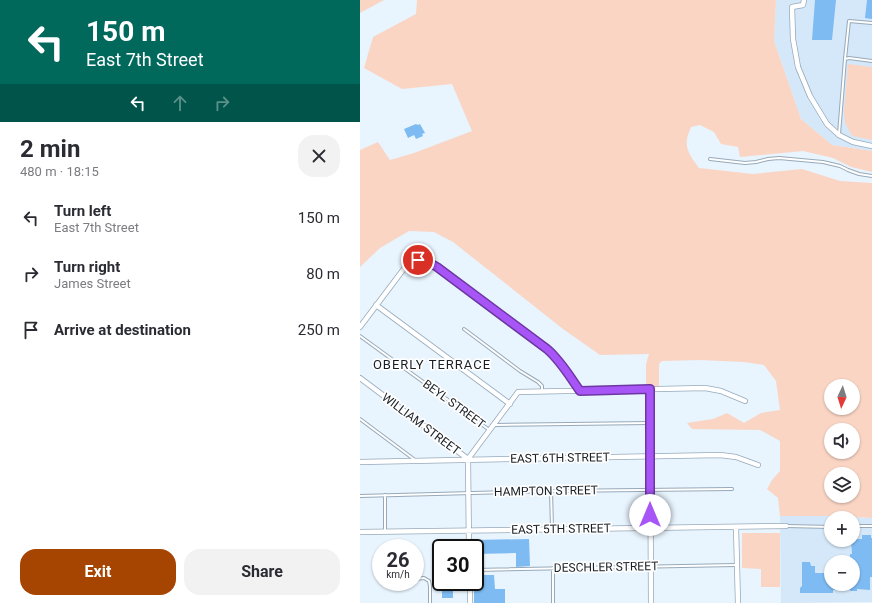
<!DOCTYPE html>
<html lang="en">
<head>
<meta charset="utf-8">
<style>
  :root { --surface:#fff; --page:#f2f2f3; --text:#2b2b33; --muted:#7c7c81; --accent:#a64402 }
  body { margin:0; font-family:Roboto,sans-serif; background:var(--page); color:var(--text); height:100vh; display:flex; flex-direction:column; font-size:15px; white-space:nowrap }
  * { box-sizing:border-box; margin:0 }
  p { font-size:13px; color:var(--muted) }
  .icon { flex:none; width:22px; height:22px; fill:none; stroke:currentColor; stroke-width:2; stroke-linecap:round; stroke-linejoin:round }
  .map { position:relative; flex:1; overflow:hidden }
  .side { display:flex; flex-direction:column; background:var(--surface); width:360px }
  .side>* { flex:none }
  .banner { background:#00695c; color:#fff; overflow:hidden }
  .needle { width:26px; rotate:184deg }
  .tools { position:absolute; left:464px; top:379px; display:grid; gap:8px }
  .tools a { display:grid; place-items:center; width:36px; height:36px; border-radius:50%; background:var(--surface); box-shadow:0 1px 3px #0004; font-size:20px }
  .speed { position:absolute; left:12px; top:539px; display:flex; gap:8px; font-size:20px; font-weight:700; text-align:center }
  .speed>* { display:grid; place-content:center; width:52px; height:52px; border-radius:50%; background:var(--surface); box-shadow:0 1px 3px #0004; line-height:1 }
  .speed small { font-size:10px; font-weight:400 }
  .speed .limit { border:2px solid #111; border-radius:6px; background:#fff; color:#111 }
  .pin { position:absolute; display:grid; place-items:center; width:34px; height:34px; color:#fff; margin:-17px; border:2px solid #fff; border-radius:50%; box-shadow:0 1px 4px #0007 }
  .me { position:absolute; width:44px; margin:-22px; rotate:0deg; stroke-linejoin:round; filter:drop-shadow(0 0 3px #0008) }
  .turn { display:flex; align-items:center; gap:14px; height:84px; padding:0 20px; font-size:18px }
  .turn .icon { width:52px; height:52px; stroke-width:2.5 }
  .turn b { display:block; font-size:28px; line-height:34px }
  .lanes { display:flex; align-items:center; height:38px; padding:0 20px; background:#0003; justify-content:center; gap:20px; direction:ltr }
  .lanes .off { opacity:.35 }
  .round { display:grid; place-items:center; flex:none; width:42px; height:42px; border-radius:16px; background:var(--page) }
  .summary { display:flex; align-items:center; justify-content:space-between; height:68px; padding:0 20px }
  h1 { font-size:24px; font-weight:700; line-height:30px }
  .button { display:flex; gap:8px; margin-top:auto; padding:8px 20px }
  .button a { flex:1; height:46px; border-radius:16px; background:var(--accent); color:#fff; font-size:16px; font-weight:700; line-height:46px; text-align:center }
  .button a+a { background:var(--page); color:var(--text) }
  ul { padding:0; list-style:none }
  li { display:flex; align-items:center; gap:12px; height:56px; padding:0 20px }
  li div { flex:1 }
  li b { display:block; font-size:15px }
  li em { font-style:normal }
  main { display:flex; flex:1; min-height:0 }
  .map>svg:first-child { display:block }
  .built { fill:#d4e8fa; fill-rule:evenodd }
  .green { fill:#fad5c4; fill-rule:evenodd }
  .building { fill:#7dbbf2 }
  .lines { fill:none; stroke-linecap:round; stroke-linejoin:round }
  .service-casing { stroke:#97a9b9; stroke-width:4 }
  .minor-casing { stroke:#97a9b9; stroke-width:6 }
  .service { stroke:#fff; stroke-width:2 }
  .minor { stroke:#fff; stroke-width:4.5 }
  .route-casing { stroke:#6d37a1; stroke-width:10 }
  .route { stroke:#a855f7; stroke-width:7 }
  .labels { text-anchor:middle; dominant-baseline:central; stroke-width:3.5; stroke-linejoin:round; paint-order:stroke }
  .street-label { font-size:12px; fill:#181f25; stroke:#fff }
  .neighbourhood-label { font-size:13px; letter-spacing:1px; fill:#181f25; stroke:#fff }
</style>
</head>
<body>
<main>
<section class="side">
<div class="banner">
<div class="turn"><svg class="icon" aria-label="left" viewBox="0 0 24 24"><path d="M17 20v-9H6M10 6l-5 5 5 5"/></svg><div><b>150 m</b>East 7th Street</div></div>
<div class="lanes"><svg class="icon" aria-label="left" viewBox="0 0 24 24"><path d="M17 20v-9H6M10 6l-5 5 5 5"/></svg><svg class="icon off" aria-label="ahead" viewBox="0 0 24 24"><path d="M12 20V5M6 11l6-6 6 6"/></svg><svg class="icon off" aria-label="right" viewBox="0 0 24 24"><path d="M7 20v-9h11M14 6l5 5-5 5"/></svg></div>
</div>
<div class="summary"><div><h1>2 min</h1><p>480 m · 18:15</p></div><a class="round"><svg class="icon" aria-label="close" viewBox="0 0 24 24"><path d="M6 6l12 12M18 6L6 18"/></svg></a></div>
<ul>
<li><svg class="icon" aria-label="left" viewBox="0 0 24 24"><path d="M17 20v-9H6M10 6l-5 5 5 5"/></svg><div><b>Turn left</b><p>East 7th Street</p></div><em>150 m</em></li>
<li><svg class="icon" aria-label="right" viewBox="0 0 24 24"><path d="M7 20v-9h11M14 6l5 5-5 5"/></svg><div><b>Turn right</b><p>James Street</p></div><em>80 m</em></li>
<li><svg class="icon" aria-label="arrive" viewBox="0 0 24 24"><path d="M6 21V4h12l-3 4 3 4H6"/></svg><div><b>Arrive at destination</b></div><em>250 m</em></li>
</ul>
<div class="button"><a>Exit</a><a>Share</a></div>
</section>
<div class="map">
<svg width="512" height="603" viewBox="0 0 512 603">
  <rect width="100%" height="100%" fill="#e8f4fe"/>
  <path class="built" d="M416,0h96v151l-40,-6 -31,-26 -27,-78z
    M420,516h54l38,2v84l-91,1zM471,518h22v22h-22zM471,562h22v22h-22z"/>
  <path class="green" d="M0,0h24l-24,13z
    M57,0h359l-2,41 27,78 31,26 40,6v21l-21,-5 -18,-9 -30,-7 -63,6 -2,-10 -17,-3 -7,-12 -14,-7 -9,2c-1,4 -4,8 -4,12 -2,12 6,20 12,29l54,6 49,-5 38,12 32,2v335l-38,-2h-54l-2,-18 -11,-9 5,-9 8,-9v-30l-20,-11 -68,-1 -5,-6 26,-4 14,-6 17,10 17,-10 19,-3 -4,-29 -12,-16 -20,-3 -44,-2 -38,1 -3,3v23l-13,-1v-22l3,-10 -49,1 -37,-26 -110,-87 -19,-10 -25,-1 -29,17 -20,19v-117l18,-8 12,18 24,-7 58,-22 -20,-47 -50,5 -38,-21 9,-31 43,-23zM471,386h22v22h-22zM471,430h22v22h-22zM471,474h22v22h-22z
    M488,64l24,3v73l-20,-4 -7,-13 -1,-11z
    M382,533h38v54h-19v-18l-19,-1z"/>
  <path class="building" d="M455,0h21l-4,40h-20z
    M507,0h5v19l-7,-1z
    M56,124l2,1 2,-1 5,9 -3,1 1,2 -7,3 -2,-4 -6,3 -4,-9z
    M502,535h9v3h1v39h-2v13l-13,-1v2h-6l-7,-7h9v-22h-3v-8h2l-1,-14h2v-1h9z
    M169,539l1,27 -14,1v-14l-41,1 -1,-14z
    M442,562h8l1,4h4v7h16v11h6v6h-4v3h-33v-5l2,-2z
    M115,575h19l1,14h10v14h-31v-21h1z
    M82,589h11v9h-11z"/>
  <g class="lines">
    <defs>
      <path id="service" d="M485,59l4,-38 23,2
        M479,134l6,-75 4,-1 23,3
        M350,159l35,4 11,-1 12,-3 11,-1 44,4 17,4 8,4 11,4 13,2
        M104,329l56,42 18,11 4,4v5
        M0,336l128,93
        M0,419l55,41
        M135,425l155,-2
        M191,491l1,37
        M25,495v35
        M0,496l191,-5 181,-2
        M427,526l44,1
        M493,526h19
        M193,568v35
        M115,570l261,-5
        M55,579l9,-1 5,3 1,5v17"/>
      <path id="minor" d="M444,0l-1,5 -11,2 1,32 5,28 12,29 17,28 12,11 14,7 19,4
        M16,305l134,99
        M0,327l46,-61c10,-9 20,-6 31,1l110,82c14,12 23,27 33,42
        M0,378l108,81
        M290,389l1,214
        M108,459l50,-67 187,-4 16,3 24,10
        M108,459l1,89
        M0,462l360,-7 16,2 22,8
        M376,527l2,76
        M0,532l426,-6
        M110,582v21"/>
    </defs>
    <use href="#service" class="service-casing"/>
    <use href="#minor" class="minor-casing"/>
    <use href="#service" class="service"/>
    <use href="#minor" class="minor"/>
  </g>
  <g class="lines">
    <defs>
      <path id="route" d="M58,260l10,2 9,5 110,82c14,12 23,28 33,42l70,-2v126"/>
    </defs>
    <use href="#route" class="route-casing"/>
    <use href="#route" class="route"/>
  </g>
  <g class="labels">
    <g class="street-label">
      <text transform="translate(94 404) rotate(36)">BEYL STREET</text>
      <text transform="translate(61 424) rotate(37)">WILLIAM STREET</text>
      <text transform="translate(200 458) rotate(-1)">EAST 6TH STREET</text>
      <text transform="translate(186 491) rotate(-1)">HAMPTON STREET</text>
      <text transform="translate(201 529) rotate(-1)">EAST 5TH STREET</text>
      <text transform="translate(246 567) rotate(-1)">DESCHLER STREET</text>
    </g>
    <g class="neighbourhood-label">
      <text x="72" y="364">OBERLY TERRACE</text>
    </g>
  </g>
</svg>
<div class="tools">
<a><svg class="needle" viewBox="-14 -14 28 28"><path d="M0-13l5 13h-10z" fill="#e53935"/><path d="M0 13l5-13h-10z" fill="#7c7c81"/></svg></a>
<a><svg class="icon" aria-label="sound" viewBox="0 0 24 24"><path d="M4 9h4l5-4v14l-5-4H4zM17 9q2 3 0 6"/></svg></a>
<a><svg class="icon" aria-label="layers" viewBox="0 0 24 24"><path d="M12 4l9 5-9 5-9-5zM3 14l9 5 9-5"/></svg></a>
<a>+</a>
<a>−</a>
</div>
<div class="speed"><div>26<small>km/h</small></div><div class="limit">30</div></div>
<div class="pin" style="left:58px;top:260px;background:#d93025"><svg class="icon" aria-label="arrive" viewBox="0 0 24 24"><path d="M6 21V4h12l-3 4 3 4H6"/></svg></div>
<svg class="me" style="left:290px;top:515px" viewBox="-20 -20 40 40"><circle r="19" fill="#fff"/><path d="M0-13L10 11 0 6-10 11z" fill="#a855f7"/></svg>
</div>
</main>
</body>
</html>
